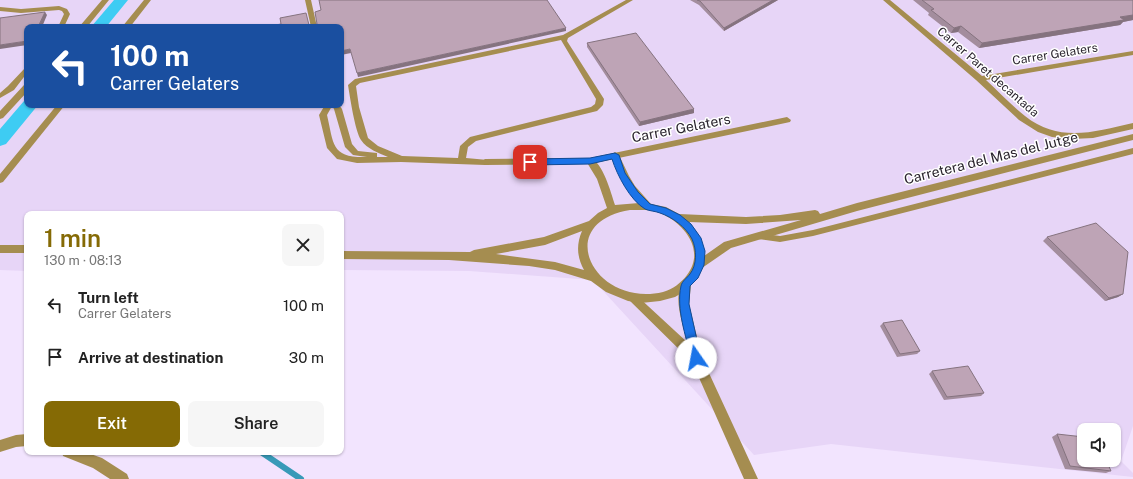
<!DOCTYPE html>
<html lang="en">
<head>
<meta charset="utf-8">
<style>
  :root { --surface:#fff; --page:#f6f6f6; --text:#222; --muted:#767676; --accent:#856a05 }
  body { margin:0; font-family:"Public Sans",sans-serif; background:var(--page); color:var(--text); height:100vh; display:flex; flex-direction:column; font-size:15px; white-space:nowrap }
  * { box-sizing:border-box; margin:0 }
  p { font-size:13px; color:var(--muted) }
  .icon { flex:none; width:22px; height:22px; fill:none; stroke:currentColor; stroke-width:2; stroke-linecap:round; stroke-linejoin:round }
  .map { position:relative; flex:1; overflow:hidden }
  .drawer { position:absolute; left:24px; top:211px; width:320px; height:244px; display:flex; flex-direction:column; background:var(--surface); border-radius:8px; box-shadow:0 1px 3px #0004 }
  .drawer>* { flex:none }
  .top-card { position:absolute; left:24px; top:24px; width:320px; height:84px; border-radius:8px; box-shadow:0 1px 3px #0004; background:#1a4fa0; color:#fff; overflow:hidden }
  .buttons { position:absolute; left:1077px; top:423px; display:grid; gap:8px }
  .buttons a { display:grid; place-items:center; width:44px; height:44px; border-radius:8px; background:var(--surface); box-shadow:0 1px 3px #0004; font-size:20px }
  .pin { position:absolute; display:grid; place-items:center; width:34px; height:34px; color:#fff; margin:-17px; border-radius:8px; box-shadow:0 2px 6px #0006 }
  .me { position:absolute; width:44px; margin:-22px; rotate:348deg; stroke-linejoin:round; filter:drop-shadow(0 0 3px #0008) }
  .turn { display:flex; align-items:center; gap:14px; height:84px; padding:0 20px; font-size:18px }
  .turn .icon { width:52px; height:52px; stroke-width:2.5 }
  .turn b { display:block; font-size:28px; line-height:34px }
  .round { display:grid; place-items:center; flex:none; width:42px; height:42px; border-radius:8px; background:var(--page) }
  .summary { display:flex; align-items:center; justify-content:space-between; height:68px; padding:0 20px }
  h1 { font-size:24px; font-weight:600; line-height:30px; color:var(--accent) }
  .button { display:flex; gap:8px; margin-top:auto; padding:8px 20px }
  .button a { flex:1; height:46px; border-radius:8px; background:var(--accent); color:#fff; font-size:16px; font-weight:600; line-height:46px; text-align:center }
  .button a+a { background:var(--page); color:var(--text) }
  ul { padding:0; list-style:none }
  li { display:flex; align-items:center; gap:12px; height:52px; padding:0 20px }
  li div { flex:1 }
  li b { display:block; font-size:15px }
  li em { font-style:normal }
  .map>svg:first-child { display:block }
  .built { fill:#e7d5f7; fill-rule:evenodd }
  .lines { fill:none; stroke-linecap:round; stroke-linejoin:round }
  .stream { stroke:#389ab8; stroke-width:6 }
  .canal { fill:#3eccf3; fill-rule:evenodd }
  .service { fill:#a58d50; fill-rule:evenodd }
  .minor { fill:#a58d50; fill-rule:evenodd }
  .tertiary { fill:#a58d50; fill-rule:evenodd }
  .wall { fill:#a38d9d }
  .shaded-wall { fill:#85737f }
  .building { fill:#bea4b6; stroke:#85737f }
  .route { fill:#1a73e8; stroke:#114b97 }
  .labels { text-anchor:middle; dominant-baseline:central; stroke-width:3; stroke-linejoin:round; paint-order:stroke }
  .far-street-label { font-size:12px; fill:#2b252f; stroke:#fff }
  .street-label { font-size:14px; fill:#2b252f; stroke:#fff }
</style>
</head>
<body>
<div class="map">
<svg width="1133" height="479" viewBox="0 0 1133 479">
  <rect width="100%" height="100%" fill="#f2e4fe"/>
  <path class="built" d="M0,0h1133v426l-12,35 12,12v4l-302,-33 -77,11 -161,-175 -124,-9 -128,-1v-56h-314v57l-27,-1zM27,27h314v78h-314zM1084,430h30v30h-30z"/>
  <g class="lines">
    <path class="stream" d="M261,452l40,27"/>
    <path class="canal" d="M114,0h14l-22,27h-15z
      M24,101h3v4h11l-32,39 -6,2v-17z"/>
    <path class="service" d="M305,0h6l6,27h-6z
      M626,0h7l-65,38 -1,3 37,58 -1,6 -6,6 -121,30 -8,6 -2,11 22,2 1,2 -4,3 -84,-3 -44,1 -20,-4 -10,-11 -8,-33 6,-10h14l3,4 10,35 6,7 19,2v4h11c-9,-4 -21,-8 -27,-17 -6,-9 -11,-43 -13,-55l7,-6 208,-44zM561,40l35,59 -1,5 -4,3 -121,30 -10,9 -2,12 -56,-2 -24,-10 -10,-8 -9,-31 -3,-21 4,-3zM332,106l2,3 11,38 8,8 14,2c-36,1 -33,-12 -40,-42z
      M59,6l8,3 3,5 -6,13h-6l6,-13 -2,-3 -3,-1 -38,3 -21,-2v-4l21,2z
      M27,67v6l-13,17 -14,8v-5l8,-7 17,-18z
      M1133,148v6l-320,82 -33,6 -22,-3 -3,-1 -1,-2 1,-2 3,-1 22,3 33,-6z"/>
    <path class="minor" d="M102,0h7l-22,27h-8z
      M144,0h7l-21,27h-8z
      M883,0h7l92,76 151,-25v4l-147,25c13,12 25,25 39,36 34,27 69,16 108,7v6l-40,9 -21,1 -20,-2 -14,-5 -19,-12 -43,-40z
      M24,85h3v7l-24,26 -3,1v-8z
      M57,105h8l-62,77 -3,1v-9z
      M787,117l4,3 -1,2 -200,42 -105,1 -4,-3 4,-3 105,-1z
      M686,281l4,1 1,3 -2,19 13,54 56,121h-14l-52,-117 -66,-65 1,-3 4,-1 4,1 52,48c-4,-18 -14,-42 -5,-60z
      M27,434v12l-11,1 -16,5v-12l16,-5z
      M62,452h23l17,6 25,16 2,5h-19l-17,-11 -30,-12z"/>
    <path class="tertiary" d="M1133,134v6l-276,71 -126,37 -29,20 -4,8 -13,15 -10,6 -15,4 -19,2 -13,-2 -22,-9 -15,-11 -36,-11 -26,-4 -80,-6 -108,-1v-8l129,1 4,-2 70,-13 45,-16 9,-8 9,-5 -10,-29 -11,-18 4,-3c13,4 21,35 25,47l24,-2c-13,-15 -22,-30 -28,-48l4,-3 4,3 10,21 6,10 16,18 15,3 13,7 67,3 34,-2 35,-5 3,1 2,3 37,-11zM630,210c10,0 21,-1 30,3 24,10 46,37 27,62 -6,8 -14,14 -24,17 -69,16 -112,-69 -33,-82zM801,220l-77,22 -20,14c1,-13 -6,-24 -15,-34l57,2zM582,231c-6,14 -5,26 2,39l-29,-8 -59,-8 49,-9z
      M0,245h27v8h-27z"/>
  </g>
  <path class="wall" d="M690,0h88l-54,31 -25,-26z
    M913,0h220v20l-10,2 -3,3 -141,23 -21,-16 -7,1 -23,-18 1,-2z
    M587,43l107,70 -55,13 -52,-79z
    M1047,237l76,57 -5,3 -13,4 -62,-60z
    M883,323l37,28 -3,3 -20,3 -17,-31z
    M932,371l52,22 -3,3 -37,4 -15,-26z
    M1057,434l54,37 -5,2 -41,-4 -13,-32z"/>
  <path class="shaded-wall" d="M773,0h5l-54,31v-3z
    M45,12l2,3 -5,12h-4z
    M1133,15v5l-10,2 -3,3 -141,23 3,-5z
    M961,26l-3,6 -7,1 3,-5z
    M566,28v3l-208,46 -1,-4z
    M27,41v4l-27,4v-4z
    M350,49l1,4 -10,2v-4z
    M694,109v4l-55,13 1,-4z
    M1123,294l-5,3 -13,4 4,-3z"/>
  <path class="building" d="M319,0h228l19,28 -209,45 -7,-24 -9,2v-24h-71v-1l11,-2 -1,-6 26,-5 3,12 8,-1 -2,-12 6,-2z
    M697,0h76l-49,28 -24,-27z
    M922,0h211v15l-13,2 4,3 -142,23 -21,-17 -7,2 -23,-18 3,-1z
    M45,12l-7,15h-11v14l-27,4v-27z
    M636,33l58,76 -54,13 -53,-79z
    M1096,223l32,29 -5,42 -14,4 -62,-61z
    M902,320l18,31 -20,3 -17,-31z
    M968,366l16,27 -37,4 -15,-26z
    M1057,434l27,3v23h22l5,11 -41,-5z"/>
  <path class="route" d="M615,153l4,2 6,18 13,19 12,12 16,4 14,7 11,9 10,14 4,13 -1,14 -6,13 -8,8 -1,18 12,54 -1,4 -4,1 -4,-1 -1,-4c-5,-22 -15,-49 -10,-72 1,-5 6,-8 9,-12 7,-9 7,-24 2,-35 -6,-12 -20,-22 -32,-26 -5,-2 -11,-2 -15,-4 -15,-9 -28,-34 -33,-50l-22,5 -60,1 -4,-3 4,-3 60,-1z"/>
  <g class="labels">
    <g class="far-street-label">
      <text transform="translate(1055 54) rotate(-9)">Carrer Gelaters</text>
      <text transform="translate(988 72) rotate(41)">Carrer Paret decantada</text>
    </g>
    <g class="street-label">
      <text transform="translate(681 128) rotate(-11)">Carrer Gelaters</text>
      <text transform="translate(991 158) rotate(-14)">Carretera del Mas del Jutge</text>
    </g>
  </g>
</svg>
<div class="buttons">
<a><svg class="icon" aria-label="sound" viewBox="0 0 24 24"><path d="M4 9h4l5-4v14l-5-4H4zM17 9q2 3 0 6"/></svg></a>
</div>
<div class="pin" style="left:530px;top:162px;background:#d93025"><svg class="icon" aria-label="arrive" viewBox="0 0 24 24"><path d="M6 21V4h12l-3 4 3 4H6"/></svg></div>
<svg class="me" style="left:696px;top:358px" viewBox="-20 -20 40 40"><circle r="19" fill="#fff"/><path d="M0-13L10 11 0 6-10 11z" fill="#1a73e8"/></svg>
<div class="top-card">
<div class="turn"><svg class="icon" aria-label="left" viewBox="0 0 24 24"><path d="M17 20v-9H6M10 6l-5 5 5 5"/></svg><div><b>100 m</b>Carrer Gelaters</div></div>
</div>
<section class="drawer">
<div class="summary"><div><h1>1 min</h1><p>130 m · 08:13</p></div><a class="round"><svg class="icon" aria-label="close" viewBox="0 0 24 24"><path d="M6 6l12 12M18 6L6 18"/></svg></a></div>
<ul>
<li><svg class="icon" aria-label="left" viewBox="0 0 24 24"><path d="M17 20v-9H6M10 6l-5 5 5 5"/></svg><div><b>Turn left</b><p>Carrer Gelaters</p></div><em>100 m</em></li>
<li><svg class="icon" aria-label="arrive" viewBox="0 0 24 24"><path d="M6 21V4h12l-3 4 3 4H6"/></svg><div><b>Arrive at destination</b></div><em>30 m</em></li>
</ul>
<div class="button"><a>Exit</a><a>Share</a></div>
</section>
</div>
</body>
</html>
